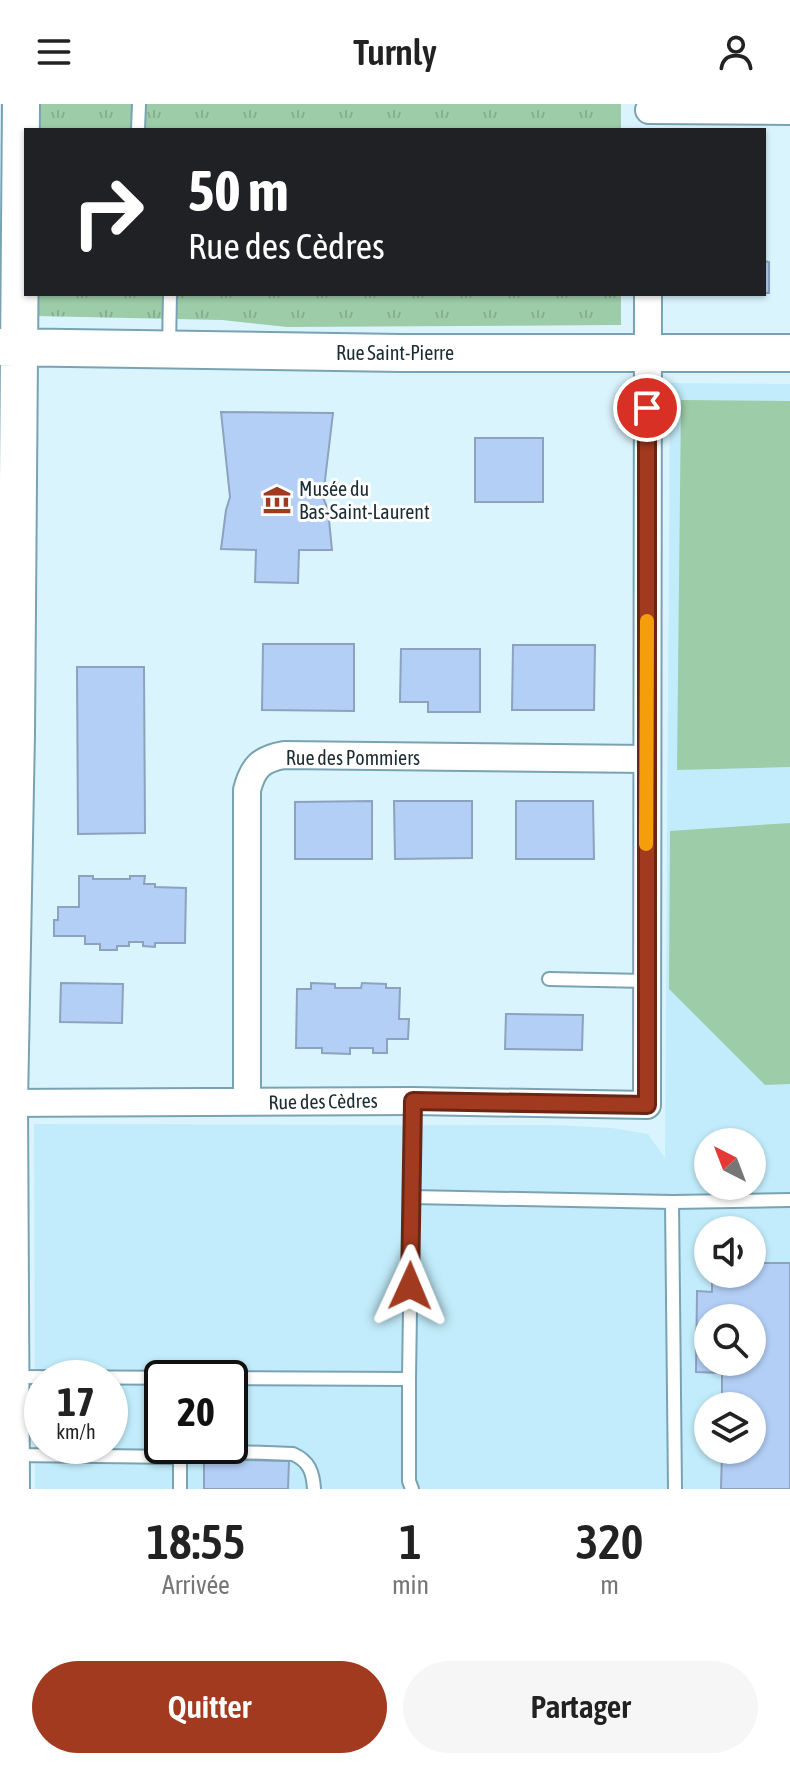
<!DOCTYPE html>
<html lang="fr">
<head>
<meta charset="utf-8">
<style>
  :root { --surface:#fff; --page:#f6f6f6; --text:#222; --muted:#767676; --accent:#a23a1f }
  body { margin:0; font-family:"Asap Condensed",sans-serif; background:var(--page); color:var(--text); height:100vh; display:flex; flex-direction:column; font-size:30px; white-space:nowrap }
  * { box-sizing:border-box; margin:0 }
  p { font-size:26px; color:var(--muted) }
  .icon { flex:none; width:44px; height:44px; fill:none; stroke:currentColor; stroke-width:2; stroke-linecap:round; stroke-linejoin:round }
  .map { position:relative; height:1385px; overflow:hidden }
  .sheet { display:flex; flex-direction:column; background:var(--surface); flex:1 }
  .sheet>* { flex:none }
  .guide { position:absolute; left:24px; top:24px; width:742px; height:168px; border-radius:0px; box-shadow:0 2px 6px #0004; background:#202124; color:#fff; overflow:hidden }
  .needle { width:52px; rotate:318deg }
  .buttons { position:absolute; left:694px; top:1024px; display:grid; gap:16px }
  .buttons a { display:grid; place-items:center; width:72px; height:72px; border-radius:50%; background:var(--surface); box-shadow:0 2px 6px #0004; font-size:40px }
  .speed { position:absolute; left:24px; top:1256px; display:flex; gap:16px; font-size:40px; font-weight:700; text-align:center }
  .speed>* { display:grid; place-content:center; width:104px; height:104px; border-radius:50%; background:var(--surface); box-shadow:0 2px 6px #0004; line-height:1 }
  .speed small { font-size:20px; font-weight:400 }
  .speed .limit { border:4px solid #111; border-radius:12px; background:#fff; color:#111 }
  .pin { position:absolute; display:grid; place-items:center; width:68px; height:68px; color:#fff; margin:-34px; border:4px solid #fff; border-radius:50%; box-shadow:0 2px 8px #0007 }
  .me { position:absolute; width:88px; margin:-44px; rotate:1deg; stroke-linejoin:round; filter:drop-shadow(0 0 6px #0008) }
  .turn { display:flex; align-items:center; gap:28px; height:168px; padding:0 32px; font-size:36px }
  .turn .icon { width:104px; height:104px; stroke-width:2.5 }
  .turn b { display:block; font-size:56px; line-height:68px }
  .eta { display:flex; justify-content:space-evenly; align-items:center; height:136px; text-align:center }
  .eta b { font-size:48px; font-weight:600; line-height:56px }
  .primary-button { display:flex; gap:16px; margin-top:auto; padding:16px 32px }
  .primary-button a { flex:1; height:92px; border-radius:48px; background:var(--accent); color:#fff; font-size:32px; font-weight:600; line-height:92px; text-align:center }
  .primary-button a+a { background:var(--page); color:var(--text) }
  header { display:flex; justify-content:space-between; align-items:center; height:104px; padding:0 32px; background:var(--surface); font-size:36px; font-weight:600 }
  .map>svg:first-child { display:block }
  .built { fill:#c2ecfb; fill-rule:evenodd }
  .grass { fill:url(#grass-tufts) }
  .garden { fill:#9dcca8 }
  .building { fill:#b3cff6; stroke:#8ca2bf; stroke-width:2; fill-rule:evenodd }
  .lines { fill:none; stroke-linecap:round; stroke-linejoin:round }
  .lane-casing { stroke:#79a3b2; stroke-width:16 }
  .street-casing { stroke:#79a3b2; stroke-width:30 }
  .secondary-casing { stroke:#79a3b2; stroke-width:40 }
  .lane { stroke:#fff; stroke-width:12 }
  .street { stroke:#fff; stroke-width:26 }
  .secondary { stroke:#fff; stroke-width:36 }
  .route-casing { stroke:#692614; stroke-width:20 }
  .route { stroke:#a23a1f; stroke-width:14 }
  .slow { stroke:#f59e0b; stroke-width:14 }
  .labels { text-anchor:middle; dominant-baseline:central; stroke-width:6; stroke-linejoin:round; paint-order:stroke }
  .street-label { font-size:20px; fill:#1b2c32; stroke:#fff }
  .poi-label { font-size:20px; fill:#1b2c32; stroke:#fff; text-anchor:start }
</style>
</head>
<body>
<header><svg class="icon" aria-label="menu" viewBox="0 0 24 24"><path d="M4 6h16M4 12h16M4 18h16"/></svg>Turnly<svg class="icon" aria-label="person" viewBox="0 0 24 24"><circle cx="12" cy="8" r="4"/><path d="M4 21q1-7 8-7t8 7"/></svg></header>
<div class="map">
<svg width="790" height="1385" viewBox="0 0 790 1385">
  <defs>
    <pattern id="grass-tufts" width="24" height="20" patternUnits="userSpaceOnUse" patternTransform="scale(2)"><rect width="24" height="20" fill="#9dcca8"/><path d="M3 7l-1-3M5 7V3M7 7l1-3M15 17l-1-3M17 17v-4M19 17l1-3" fill="none" stroke="#87af91"/></pattern>
  </defs>
  <rect width="100%" height="100%" fill="#daf4fe"/>
  <path class="built" d="M670,279l120,1v1105h-755l-1,-365 521,1 57,3 36,6 17,24zM708,1038h44v44h-44zM708,1126h44v44h-44zM708,1214h44v44h-44zM42,1274h68v68h-68zM162,1274h68v68h-68zM708,1302h44v44h-44z"/>
  <path class="grass" d="M39,0h582v26h-583z
    M35,190h586v31l-334,2 -65,-7 -187,-4z"/>
  <path class="garden" d="M681,296l109,1v366l-113,3z
    M790,719v261l-25,1 -96,-96 1,-158z"/>
  <path class="building" d="M764,157l5,1v31h-5z
    M221,308l112,1 -10,84 5,13 4,40h-33l-1,33 -43,-1 1,-32 -35,-1 5,-39 4,-13z
    M475,334h68v64h-68z
    M263,540h91v67l-92,-1z
    M513,541h82l-1,65h-82z
    M401,545h79v63h-52v-10h-28z
    M77,563h67l1,166 -67,1z
    M372,697v58h-77v-57z
    M394,697h78v57l-77,1z
    M516,697h77l1,58h-78z
    M79,772h14v3h37v-3h15l-1,8h11v3l31,1 -1,55h-30v4l-12,-1v-4h-14v4h-12v4h-17v-6h-15v-8h-31v-16h4v-13h21z
    M61,879l62,1 -1,39 -62,-1z
    M311,879l24,1v4h26l1,-5 24,1v4h14l-1,31h10l-1,20h-21v14h-14v-5h-23v6l-28,-1v-5h-26l1,-59h14z
    M506,910l77,1 -1,35 -77,-1z
    M752,1159h38v226h-69l1,-39h30v-44h-30v-33l-26,-1 1,-81 15,1v-12h12v-6h28zM708,1214h44v44h-44z
    M204,1355l85,2 -1,28h-84z"/>
  <g class="lines">
    <defs>
      <path id="lane" d="M138,26l1,-26
        M169,243l1,-53
        M549,875l97,2
        M412,1093l260,5
        M13,1273l396,2 4,-278
        M409,1275v102l3,8
        M180,1345v40
        M180,1346l113,4c16,7 20,18 21,35
        M14,1351l166,2
        M675,1385l-3,-287 118,-2"/>
      <path id="street" d="M649,6l141,1
        M247,998v-312c6,-23 14,-31 37,-35l362,4
        M0,999l413,-2 234,4 1,-811"/>
      <path id="secondary" d="M0,243l401,6h389
        M11,1385l-2,-386 7,-370 5,-629"/>
    </defs>
    <use href="#lane" class="lane-casing"/>
    <use href="#street" class="street-casing"/>
    <use href="#secondary" class="secondary-casing"/>
    <use href="#lane" class="lane"/>
    <use href="#street" class="street"/>
    <use href="#secondary" class="secondary"/>
  </g>
  <g class="lines">
    <defs>
      <path id="route" d="M410,1182l3,-185 234,4v-697"/>
    </defs>
    <use href="#route" class="route-casing"/>
    <use href="#route" class="route"/>
    <path class="slow" d="M646,740l1,-223"/>
  </g>
  <defs>
    <symbol id="museum-bare" viewBox="-9 -9 18 18"><path d="M0-6L6-3V-2H-6V-3ZM-5-1h2V3h-2ZM-1-1h2V3h-2ZM3-1h2V3H3ZM-6 4H6V6H-6Z" fill="#a23a1f" stroke="#fff" stroke-width="2.5" paint-order="stroke"/></symbol>
  </defs>
  <g fill-rule="evenodd">
    <use href="#museum-bare" x="257" y="376" width="40" height="40"/>
  </g>
  <g class="labels">
    <g class="street-label">
      <text x="395" y="248">Rue Saint-Pierre</text>
      <text x="353" y="653">Rue des Pommiers</text>
      <text transform="translate(323 997) rotate(-1)">Rue des Cèdres</text>
    </g>
    <g class="poi-label">
      <text x="299" y="384">Musée du<tspan x="299" dy="23">Bas-Saint-Laurent</tspan></text>
    </g>
  </g>
</svg>
<div class="buttons">
<a><svg class="needle" viewBox="-14 -14 28 28"><path d="M0-13l5 13h-10z" fill="#e53935"/><path d="M0 13l5-13h-10z" fill="#767676"/></svg></a>
<a><svg class="icon" aria-label="sound" viewBox="0 0 24 24"><path d="M4 9h4l5-4v14l-5-4H4zM17 9q2 3 0 6"/></svg></a>
<a><svg class="icon" aria-label="search" viewBox="0 0 24 24"><circle cx="10" cy="10" r="6"/><path d="M15 15l6 6"/></svg></a>
<a><svg class="icon" aria-label="layers" viewBox="0 0 24 24"><path d="M12 4l9 5-9 5-9-5zM3 14l9 5 9-5"/></svg></a>
</div>
<div class="speed"><div>17<small>km/h</small></div><div class="limit">20</div></div>
<div class="pin" style="left:647px;top:304px;background:#d93025"><svg class="icon" aria-label="arrive" viewBox="0 0 24 24"><path d="M6 21V4h12l-3 4 3 4H6"/></svg></div>
<svg class="me" style="left:410px;top:1182px" viewBox="-20 -20 40 40"><path d="M0-17L14 15 0 8-14 15z" fill="#a23a1f" stroke="#fff" stroke-width="4"/></svg>
<div class="guide">
<div class="turn"><svg class="icon" aria-label="right" viewBox="0 0 24 24"><path d="M7 20v-9h11M14 6l5 5-5 5"/></svg><div><b>50 m</b>Rue des Cèdres</div></div>
</div>
</div>
<section class="sheet">
<div class="eta">
<div><b>18:55</b><p>Arrivée</p></div>
<div><b>1</b><p>min</p></div>
<div><b>320</b><p>m</p></div>
</div>
<div class="primary-button"><a>Quitter</a><a>Partager</a></div>
</section>
</body>
</html>
